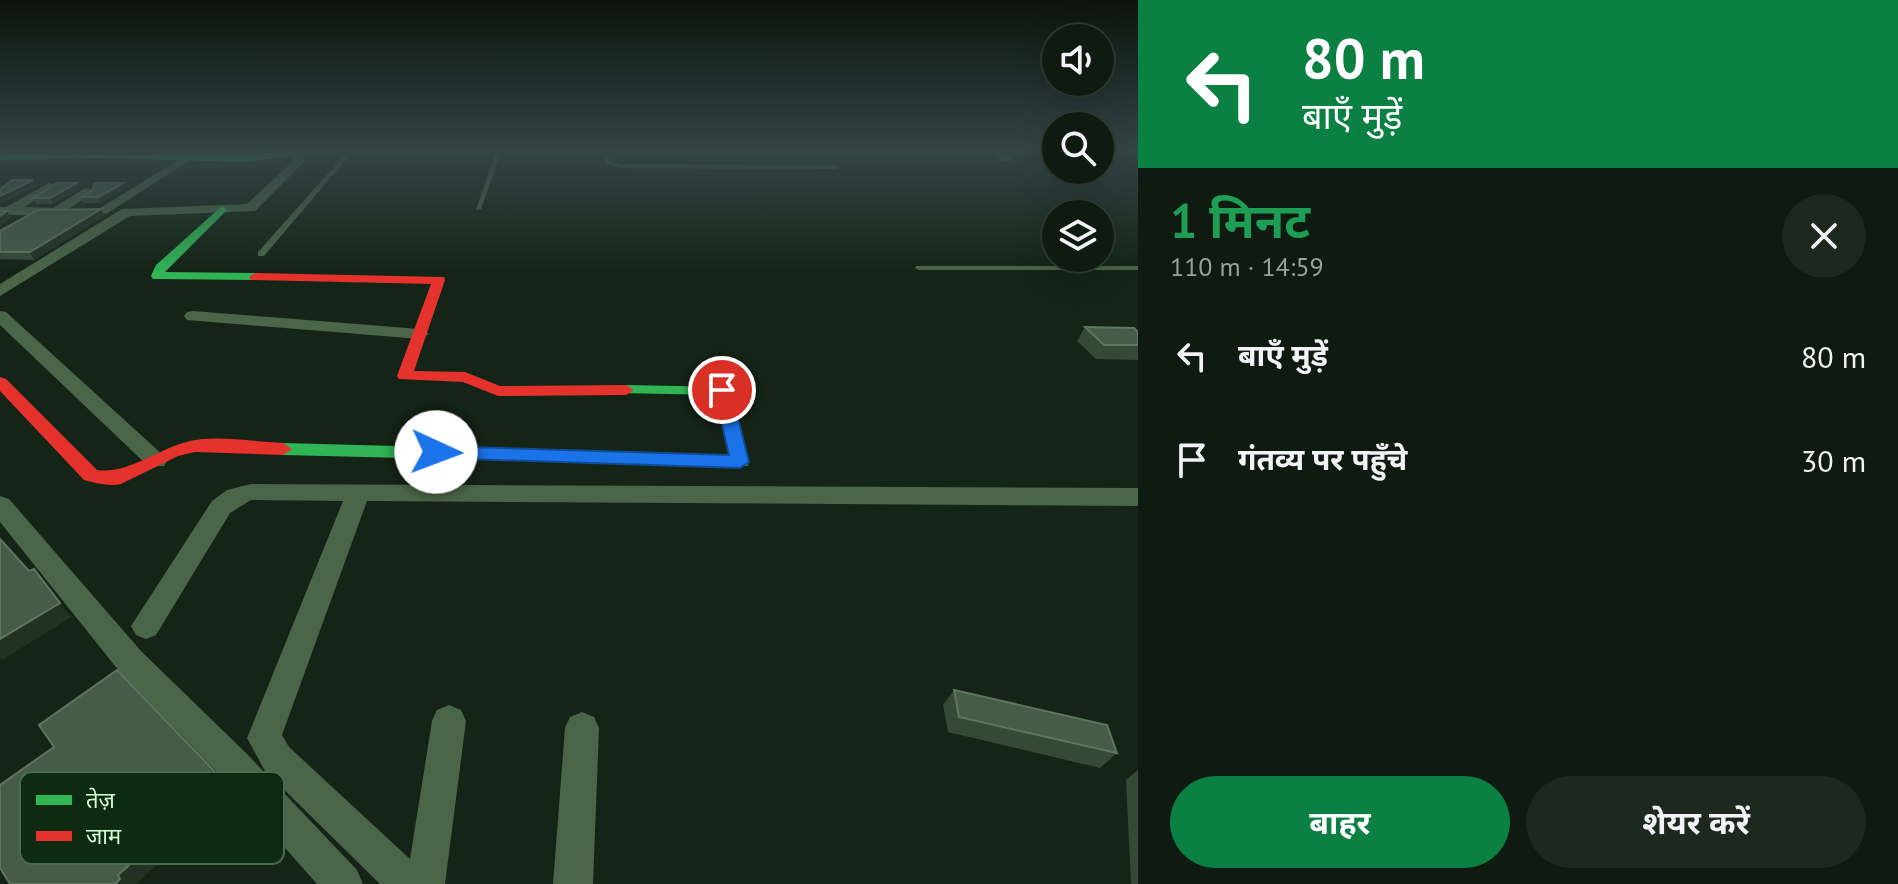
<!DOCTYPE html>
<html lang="hi">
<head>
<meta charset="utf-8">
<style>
  :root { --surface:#0f1b10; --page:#1d281e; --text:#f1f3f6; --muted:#9ba19f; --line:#2f3930; --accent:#0b8043 }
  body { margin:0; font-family:"PT Sans","Noto Sans Devanagari",sans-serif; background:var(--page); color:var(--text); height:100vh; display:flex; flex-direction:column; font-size:30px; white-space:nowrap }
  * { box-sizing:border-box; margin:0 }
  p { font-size:26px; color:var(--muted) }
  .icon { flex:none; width:44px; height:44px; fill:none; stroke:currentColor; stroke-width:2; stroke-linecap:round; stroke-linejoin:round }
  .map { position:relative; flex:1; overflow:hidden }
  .details { display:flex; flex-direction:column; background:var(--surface); width:760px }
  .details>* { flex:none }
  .guide { background:#0b8043; color:#fff; overflow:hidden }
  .fabs { position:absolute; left:1042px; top:24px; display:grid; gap:16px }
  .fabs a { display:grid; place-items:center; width:72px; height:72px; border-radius:50%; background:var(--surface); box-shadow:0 8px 32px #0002,0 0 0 2px var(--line); font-size:40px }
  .pin { position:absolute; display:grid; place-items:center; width:68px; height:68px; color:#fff; margin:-34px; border:4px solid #fff; border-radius:50%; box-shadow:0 2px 8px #0007 }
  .me { position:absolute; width:88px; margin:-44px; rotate:92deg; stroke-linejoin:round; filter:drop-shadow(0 0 6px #0008) }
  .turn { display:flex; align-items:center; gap:28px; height:168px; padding:0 32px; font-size:36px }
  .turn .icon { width:104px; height:104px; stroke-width:2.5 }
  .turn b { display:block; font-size:56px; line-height:68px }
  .round { display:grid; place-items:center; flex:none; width:84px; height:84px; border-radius:42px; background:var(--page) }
  .overview { display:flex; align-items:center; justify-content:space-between; height:136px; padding:0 32px }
  h1 { font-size:48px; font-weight:700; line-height:60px; color:#1e9e55 }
  .primary-button { display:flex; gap:16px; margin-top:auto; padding:16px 32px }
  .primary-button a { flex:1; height:92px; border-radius:48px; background:var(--accent); color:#fff; font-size:32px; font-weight:700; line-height:92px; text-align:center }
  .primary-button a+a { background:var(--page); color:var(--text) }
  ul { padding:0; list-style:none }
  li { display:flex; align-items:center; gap:24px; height:104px; padding:0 32px }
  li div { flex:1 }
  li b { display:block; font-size:30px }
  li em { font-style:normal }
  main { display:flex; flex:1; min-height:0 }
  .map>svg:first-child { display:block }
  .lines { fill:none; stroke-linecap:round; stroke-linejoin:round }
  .lane { fill:#4a6548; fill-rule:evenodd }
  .street { fill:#4a6548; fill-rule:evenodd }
  .fast { fill:#30b455; fill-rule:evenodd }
  .jam { fill:#e5322d; fill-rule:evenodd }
  .wall { fill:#354937 }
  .shaded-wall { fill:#213223 }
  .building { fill:#465c48; stroke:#5d765f; stroke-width:2 }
  .route { fill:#1a73e8; stroke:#114b97; stroke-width:2 }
  .key { fill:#0e2a10; stroke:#4a6a4c; stroke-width:2 }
  .key-label { font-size:22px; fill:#d6ffd8 }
</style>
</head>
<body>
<main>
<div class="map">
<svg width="1138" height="884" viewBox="0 0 1138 884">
  <rect width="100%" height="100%" fill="#142416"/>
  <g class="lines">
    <path class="lane" d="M350,149h5l-91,107h-6v-4z
      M497,149h5l-21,60 -5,1z
      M601,149h5l4,13 10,2 216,1 3,2 -3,2 -216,-1 -14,-4z
      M916,266h222v4h-219l-4,-2z"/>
    <path class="street" d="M992,149h11l9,11 -9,2z
      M293,153h8l4,8 -50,50 -125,5 -130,80v-12l122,-75 125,-5 47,-44z
      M185,156l9,2 -88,56 -11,-3z
      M49,183l10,3 -35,21 29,1 32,-20 10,3 -26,18 4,3 -1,3h-72v-8h6z
      M0,311l6,1 158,144 3,5 -3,5h-16l-148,-141z
      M193,311l227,18 9,5 -9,5 -233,-19 -3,-4 3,-4z
      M251,484l887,4v18l-771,-5 -85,234 7,12 121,112 22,-138 5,-11 12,-5 12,5 5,11 -21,163h-65l-115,-113 -18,-33 96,-237 -92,-1 -21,13 -74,122 -10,4 -10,-4 -5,-9 81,-125 15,-11z
      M0,496l9,3 132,152 106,103 110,116 6,14h-46l-94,-106 -104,-107 -119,-149z
      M582,712l12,5 5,11 -6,156h-40l12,-156 5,-11z"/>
    <path class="fast" d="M314,149h34l-105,13 -144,-4 -99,2v-6c105,-2 210,6 314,-5z
      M222,206l5,3 -1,2 -61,61 90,1 4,1v6l-106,-1 -2,-3 5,-11z
      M626,385l102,2 21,75 -2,4 -464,-11 -9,-6 9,-6 446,12 -14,-60 -95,-2 -2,-3z"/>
    <path class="jam" d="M255,273l189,4 1,3 -31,91 51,1 35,14 126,-1 8,5 -8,5 -128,1 -35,-14 -64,-3 -2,-3 34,-92 -180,-4 -2,-3z
      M0,377l6,2 91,91c30,5 62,-22 93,-29 28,-6 64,1 93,2l9,6 -9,6 -88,-3 -17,4 -57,28c-12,3 -25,-1 -37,-4l-84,-89z"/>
  </g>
  <path class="wall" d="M123,183l2,5 -24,15h-18l-2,-6z
    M80,189l-27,15h-17l-3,-6z
    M101,209l3,7 -70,44 -34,-1v-28z
    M1085,327l53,18v15l-42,-1 -19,-18z
    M954,690l163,63 -17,15 -152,-36 -5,-27z
    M1138,770v114h-7l-5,-104z"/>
  <path class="shaded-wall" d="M33,180l3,7 -36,17v-8z
    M77,183l3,6 -27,15 -3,-6z
    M123,183l2,5 -24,15 -2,-6z
    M101,209l3,7 -70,44 -4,-8z
    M7,211l4,7 -11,8v-10z
    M34,569l37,48 -69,43 -2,-3v-18z
    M224,781l10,14 -98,89h-21l3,-9z"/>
  <path class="building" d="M13,180h20l-33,16v-7z
    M57,183h20l-27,15h-17z
    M94,183h29l-24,14h-18l12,-7z
    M101,209l-71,43h-30v-21l38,-21z
    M0,211h7l-7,5z
    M1085,327l49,1 4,4v13h-34z
    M0,539l29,32 5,-2 26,34 -60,36z
    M117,670l107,111 -106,94 2,4 -5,5h-105l-10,-16v-83l54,-38 -15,-22z
    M954,690l153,35 10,28 -158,-36z"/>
  <linearGradient id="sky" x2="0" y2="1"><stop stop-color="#0b140c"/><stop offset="0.55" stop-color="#344547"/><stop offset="1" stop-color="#344547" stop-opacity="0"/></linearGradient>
  <rect width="1138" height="273" fill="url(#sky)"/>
  <path class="route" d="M722,385l9,5 18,72 -9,6 -304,-10 -10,-6 10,-6 293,9 -15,-65z"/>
  <rect x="20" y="772" width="264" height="92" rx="12" class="key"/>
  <rect x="36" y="795" width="36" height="10" fill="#30b455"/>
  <rect x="36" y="831" width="36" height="10" fill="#e5322d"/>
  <g class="key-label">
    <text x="86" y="808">तेज़</text>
    <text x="86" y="844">जाम</text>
  </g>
</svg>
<div class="fabs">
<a><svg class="icon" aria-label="sound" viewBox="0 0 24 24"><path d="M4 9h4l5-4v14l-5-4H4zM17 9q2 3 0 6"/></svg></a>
<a><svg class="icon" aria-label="search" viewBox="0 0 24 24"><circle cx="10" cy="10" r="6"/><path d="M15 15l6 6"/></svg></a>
<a><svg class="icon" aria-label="layers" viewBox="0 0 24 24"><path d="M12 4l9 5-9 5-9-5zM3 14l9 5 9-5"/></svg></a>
</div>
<div class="pin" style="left:722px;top:390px;background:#d93025"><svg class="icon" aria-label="arrive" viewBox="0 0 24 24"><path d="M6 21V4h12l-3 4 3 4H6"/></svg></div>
<svg class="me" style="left:436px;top:452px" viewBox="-20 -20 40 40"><circle r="19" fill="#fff"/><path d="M0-13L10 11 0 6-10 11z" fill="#1a73e8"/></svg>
</div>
<section class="details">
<div class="guide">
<div class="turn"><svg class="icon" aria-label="left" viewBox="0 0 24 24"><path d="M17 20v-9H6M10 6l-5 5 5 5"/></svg><div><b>80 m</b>बाएँ मुड़ें</div></div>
</div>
<div class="overview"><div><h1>1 मिनट</h1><p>110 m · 14:59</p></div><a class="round"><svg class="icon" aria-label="close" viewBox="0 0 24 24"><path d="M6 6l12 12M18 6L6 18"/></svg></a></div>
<ul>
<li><svg class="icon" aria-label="left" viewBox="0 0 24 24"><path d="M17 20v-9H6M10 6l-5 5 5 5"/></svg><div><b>बाएँ मुड़ें</b></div><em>80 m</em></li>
<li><svg class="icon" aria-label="arrive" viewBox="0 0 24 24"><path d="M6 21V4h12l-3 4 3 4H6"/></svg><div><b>गंतव्य पर पहुँचे</b></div><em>30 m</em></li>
</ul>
<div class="primary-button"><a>बाहर</a><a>शेयर करें</a></div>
</section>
</main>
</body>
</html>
